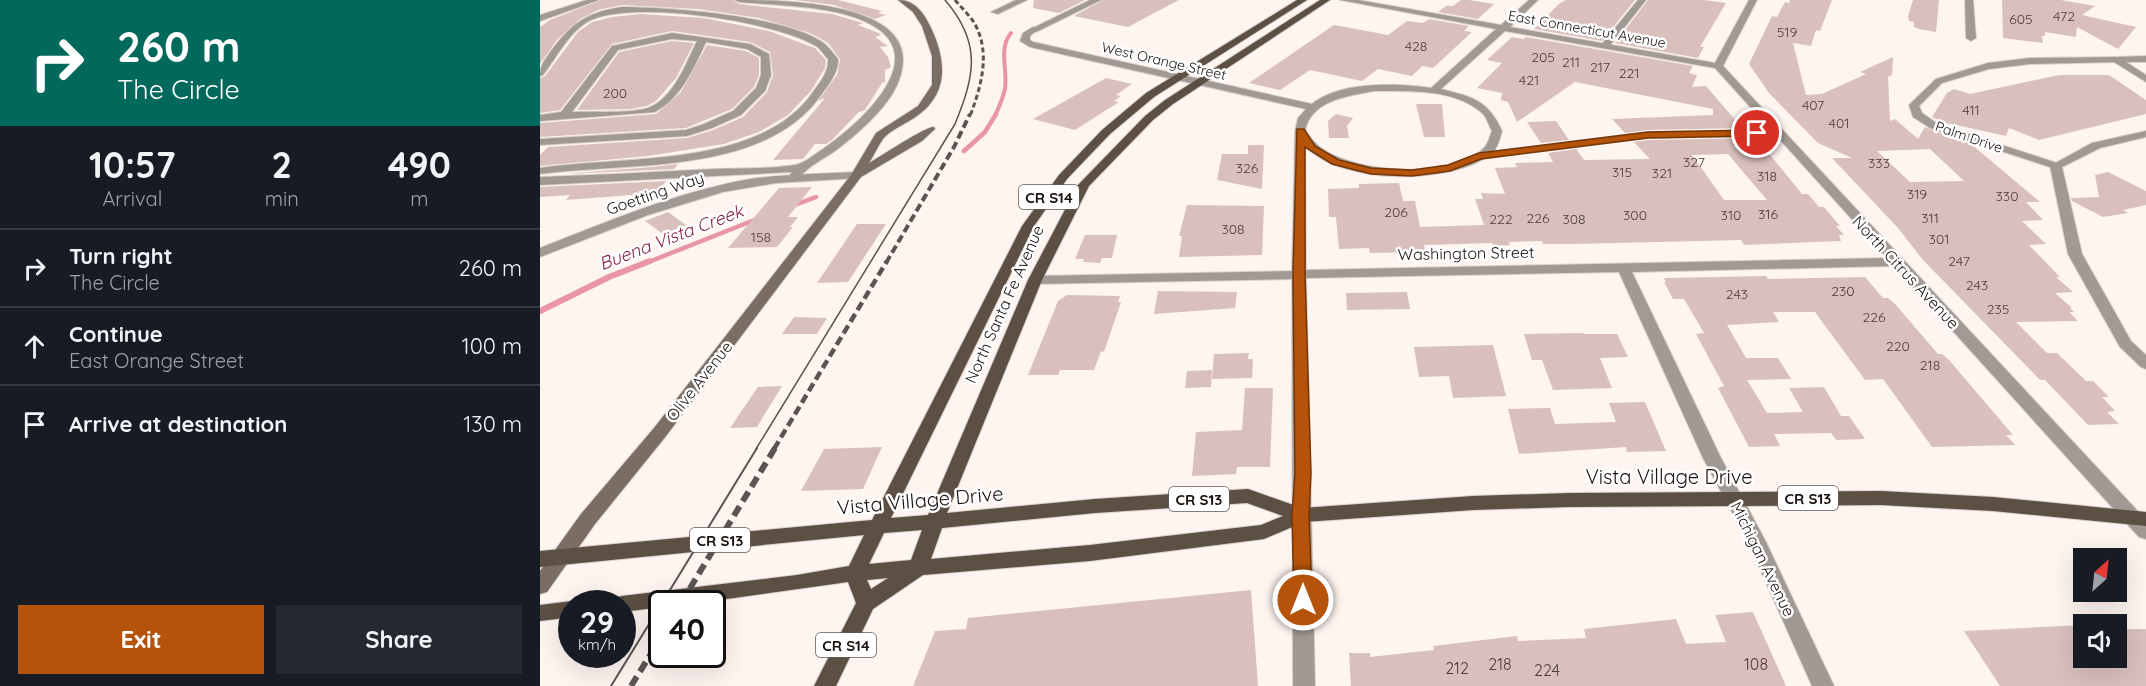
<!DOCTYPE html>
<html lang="en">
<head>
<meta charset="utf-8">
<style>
  :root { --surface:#171b24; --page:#242831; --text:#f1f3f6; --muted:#9ea1a6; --line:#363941; --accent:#b45309 }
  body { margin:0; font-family:Quicksand,sans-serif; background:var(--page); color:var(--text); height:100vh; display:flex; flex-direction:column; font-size:22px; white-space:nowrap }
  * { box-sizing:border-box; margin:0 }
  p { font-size:20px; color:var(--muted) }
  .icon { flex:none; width:33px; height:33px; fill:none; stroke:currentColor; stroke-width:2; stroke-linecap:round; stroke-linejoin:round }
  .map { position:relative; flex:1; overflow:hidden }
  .drawer { display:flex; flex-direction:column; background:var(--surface); width:540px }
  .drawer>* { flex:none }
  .top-card { background:#00695c; color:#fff; overflow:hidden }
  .needle { width:39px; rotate:27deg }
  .buttons { position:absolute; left:1533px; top:548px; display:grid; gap:12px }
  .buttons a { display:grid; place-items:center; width:54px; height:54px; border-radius:0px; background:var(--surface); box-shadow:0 6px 24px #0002; font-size:30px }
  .speed { position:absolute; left:18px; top:590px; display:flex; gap:12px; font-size:30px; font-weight:700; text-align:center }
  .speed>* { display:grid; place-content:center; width:78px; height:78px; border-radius:50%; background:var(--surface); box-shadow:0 6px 24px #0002; line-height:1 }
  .speed small { font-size:15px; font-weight:400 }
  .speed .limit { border:3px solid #111; border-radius:9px; background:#fff; color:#111 }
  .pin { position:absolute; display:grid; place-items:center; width:51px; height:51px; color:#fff; margin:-26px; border:3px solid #fff; border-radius:50%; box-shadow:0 2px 6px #0007 }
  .me { position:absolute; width:66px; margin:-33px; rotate:0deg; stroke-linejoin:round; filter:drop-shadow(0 0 4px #0008) }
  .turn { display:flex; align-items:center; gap:21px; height:126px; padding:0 18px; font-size:27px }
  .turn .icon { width:78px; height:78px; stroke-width:2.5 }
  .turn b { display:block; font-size:42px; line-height:51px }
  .eta { display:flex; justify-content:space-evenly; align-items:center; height:102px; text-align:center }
  .eta b { font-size:36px; font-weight:700; line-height:42px }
  .primary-button { display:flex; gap:12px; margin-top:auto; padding:12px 18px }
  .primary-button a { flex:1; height:69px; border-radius:0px; background:var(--accent); color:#fff; font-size:24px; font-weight:700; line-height:69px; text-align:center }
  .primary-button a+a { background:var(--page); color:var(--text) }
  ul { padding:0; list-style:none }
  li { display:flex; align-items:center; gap:18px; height:78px; padding:0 18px; border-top:2px solid var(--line) }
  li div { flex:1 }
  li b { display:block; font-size:22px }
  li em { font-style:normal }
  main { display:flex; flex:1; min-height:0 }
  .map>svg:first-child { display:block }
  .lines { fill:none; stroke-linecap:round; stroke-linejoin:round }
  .stream-far2 { stroke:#e995a7; stroke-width:4 }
  .stream-far1 { stroke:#e995a7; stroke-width:4.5 }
  .stream { stroke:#e995a7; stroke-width:6 }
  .building { fill:#dac0bd; fill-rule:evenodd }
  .minor-casing { stroke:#dad0cc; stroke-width:2 }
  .tertiary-casing { stroke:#dad0cc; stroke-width:2 }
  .secondary-casing { stroke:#dad0cc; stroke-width:2 }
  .primary-casing { stroke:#dad0cc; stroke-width:2 }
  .minor { fill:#a19993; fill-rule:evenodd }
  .tertiary { fill:#a19993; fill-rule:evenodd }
  .secondary { fill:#796d64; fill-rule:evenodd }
  .primary { fill:#5c4f43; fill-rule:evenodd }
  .tram-far1 { stroke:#5c5450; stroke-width:1.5 }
  .tram { stroke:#5c5450; stroke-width:2 }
  .rail-far3 { stroke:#5c5450; stroke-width:3; stroke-dasharray:5 3; stroke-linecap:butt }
  .rail-far2 { stroke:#5c5450; stroke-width:4; stroke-dasharray:8 4; stroke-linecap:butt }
  .rail-far1 { stroke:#5c5450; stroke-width:4.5; stroke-dasharray:9 4.5; stroke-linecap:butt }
  .rail { stroke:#5c5450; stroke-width:6; stroke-dasharray:11 6; stroke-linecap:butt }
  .route { fill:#b45309; stroke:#753606; stroke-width:1.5 }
  .labels { text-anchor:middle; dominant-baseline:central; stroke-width:5; stroke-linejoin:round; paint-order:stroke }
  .number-label { font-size:14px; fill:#4b3e3a }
  .far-street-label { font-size:14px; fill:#1b130f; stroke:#fff }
  .shield { fill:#fff; stroke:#5f5a57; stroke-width:1.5 }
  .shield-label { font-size:15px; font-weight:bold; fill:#1b130f }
  .street-label { font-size:16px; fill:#1b130f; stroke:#fff }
  .near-number-label { font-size:16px; fill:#4b3e3a }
  .water-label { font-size:18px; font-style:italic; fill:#872644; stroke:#fff }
  .near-street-label { font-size:20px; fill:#1b130f; stroke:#fff }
</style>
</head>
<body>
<main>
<section class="drawer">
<div class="top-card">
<div class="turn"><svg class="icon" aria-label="right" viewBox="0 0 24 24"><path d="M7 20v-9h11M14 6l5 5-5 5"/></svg><div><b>260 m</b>The Circle</div></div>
</div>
<div class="eta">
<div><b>10:57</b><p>Arrival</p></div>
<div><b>2</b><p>min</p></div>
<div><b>490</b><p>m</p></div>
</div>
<ul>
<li><svg class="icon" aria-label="right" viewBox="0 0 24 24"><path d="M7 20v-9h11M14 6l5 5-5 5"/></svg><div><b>Turn right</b><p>The Circle</p></div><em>260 m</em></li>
<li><svg class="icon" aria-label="ahead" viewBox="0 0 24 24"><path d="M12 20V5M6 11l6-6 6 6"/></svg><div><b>Continue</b><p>East Orange Street</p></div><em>100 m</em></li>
<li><svg class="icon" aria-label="arrive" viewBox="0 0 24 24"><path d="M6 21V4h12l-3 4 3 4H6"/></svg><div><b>Arrive at destination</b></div><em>130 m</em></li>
</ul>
<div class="primary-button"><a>Exit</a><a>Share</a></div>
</section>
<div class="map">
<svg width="1606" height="686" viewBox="0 0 1606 686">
  <rect width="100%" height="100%" fill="#fef4f0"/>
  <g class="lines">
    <path class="stream-far2" d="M455,116c4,-9 8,-18 10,-27 3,-18 -7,-41 6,-56"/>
    <path class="stream-far1" d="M424,151l21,-19 11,-18
      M252,206l24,-9
      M106,263l111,-44"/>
    <path class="stream" d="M0,311l69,-34 41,-16"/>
  </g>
  <path class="building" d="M61,0h132l6,4 93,10 31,9 -5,2 21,8 2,2 -6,2 13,9 -8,1 8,10 3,10 -6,3v12l-3,1 -17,27 -6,2 -27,28 -6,4h-11l-12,15 -30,1 52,-62 -7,3 19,-26 3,-16 -12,-16 -18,-10 -51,-15 -61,-9 -76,-4 -24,5 -18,9 -23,21 -17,24v-37l10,-7z
    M255,0h43l44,11 -4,2 8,2 -11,4 -41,-14z
    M494,0h51l-26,13 -26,-5z
    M563,0h76l-51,27 -54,-11z
    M921,0h8l25,4 -16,15 -40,-7 8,-6h7z
    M1026,0h69l-33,41 -68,-12 26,-26z
    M1108,0h56l22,3 -26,44h4l-6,11 -83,-15z
    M1250,0h42l-12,31 -4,-1 -5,16 -18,-3 13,52 16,-1 44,-20 -6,-2 33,-15 -1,18 -4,2 2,44 5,-2 23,20 7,-12 46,17 69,58h-14l17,18 -21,1 24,23 -17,1 31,32h-4l17,15 -18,1 17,15h-2l4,4h-5l9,9 -62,1 31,31h10l29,28h7l16,16h-7l13,14 -8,1 12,12 -31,1 -43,-45h-5l-117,-120 -25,-32 -66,-70h20l-34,-15 -49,-50 -20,-29 23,-48 5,1 8,-15 4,1zM1390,149l34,32 -54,1 -33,-31z
    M1373,0h26l-3,32 -17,-3 -5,-2v-5l-5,-1 -1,-5z
    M1462,0h59l34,6 -13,9 54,12 -18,22 -41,-22 -1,10 -31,-5v4h-3l1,7 -40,-5z
    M100,14l64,4 65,13 46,17 11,12 -1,8 -14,23 -23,24 -29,17 -35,12 -76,12 -108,10v-11l8,-8 139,-9 26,-8 30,-13 24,-25 6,-17 -3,-23 -20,-10 -78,-11 -60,13 -52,66 -20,3v-35l5,-2 33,-44 14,-10 20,-5z
    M889,19l40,7 -5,5 8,1 -39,36 -11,-2 -10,10 -34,-7 -16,12 -52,-11 -30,20 -31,-7 85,-58 54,10 19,-14 16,2z
    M972,37l12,2 2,-2 167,29 -4,7 8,2 -5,12 14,-1 36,42 -94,2 -23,3 -13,-14 101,-4v-6l-138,-27 -58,40 -9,-20 -7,-2 1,-7 -25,-5 25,-25 -15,-3z
    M132,41l22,2 -18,35 -20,23 -9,5 -17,3 -53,1 42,-58z
    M167,45l39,6 13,7v17l-5,12 -22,22 -46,19 -146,9v-14l116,-9 25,-22z
    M1519,75h50l37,25v14l-107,26 -30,-12 -3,8 -59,-13 3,2 -18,-8 15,-24 7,-4 16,5z
    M566,78l26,6 -16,11 5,1 -7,5 5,1 -44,28 -42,-11z
    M876,104h26l3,33h-21z
    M796,114l17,4 -6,8 2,12h-20l-1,-17z
    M1016,121l13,19 -28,3 -14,-21z
    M1211,138l11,7 40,49h6l11,13h5l16,19h-4l8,9h-5l2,6 -97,4 -3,-5 -168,4h-30l-1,-3 -33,1 1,3 -17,1 -1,-3 -68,2 1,7 -55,1 -1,-5 -30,1 -3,-32h-7l-1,-28 31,-1v-4l40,-1 4,18h12l5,26 64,-2 -9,-26h8l-2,-6 24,1 -10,-26 22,-1 -2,-4 38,-1 -5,-9 28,-4 8,11 66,-1 -16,-17 14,-2zM1188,154l39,46h-43l-32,-45z
    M708,145h16l-2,44 -45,-9 5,-26h26z
    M138,164l-4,5 -111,5 89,-7z
    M1568,172l38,19v14l-23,5 5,3 -25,4 -31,-16 -1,-3 28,-1 -4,-22z
    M126,181l-9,12 -91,7 4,-5 -30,2v-10z
    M272,187l-24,30h10l-8,10h3l-16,20 -49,1 51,-60z
    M647,205l77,1 -2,49 -83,2 3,-21h-3z
    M128,212l18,13 -23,9 -18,-13z
    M317,224h29l-38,58 -31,1z
    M545,235h32l-5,23h-10l-2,5 -17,-1 1,-3h-9z
    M1226,276l2,3 97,-2 18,21h5l7,6 43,50h4l7,6 64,75h-7l9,10 -83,2 -49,-68 -18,1 -50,-68h-42l6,10 -52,3 19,33h32l13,21 -44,1 20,33 36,-1 -14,-24 35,-1 17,29h8l16,23 -29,1 -5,-7 -57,1 6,12 -31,1 -31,-59 6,-2 -28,-52 8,-1 -20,-34h-11l-9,-17h2l-2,-4z
    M618,291l79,1 -2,16 -81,6z
    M867,292l3,17 -63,1 -1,-17z
    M527,295l53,1 -2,6h3l-17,50 -3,-1 -7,19h-34l-2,5h-30l30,-74z
    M254,317l33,1 -10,16h-35z
    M1043,333l1,1h33l11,23 -28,1 12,30 -59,2 -11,-30h-10l-8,-26z
    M953,345l13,51 -53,2 -4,-22 -30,1 -5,-30z
    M709,353l-1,6h5l-1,19 -40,1 2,-25z
    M672,370l-1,17 -26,1 2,-17z
    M242,386l-25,41 -27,1 28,-41z
    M705,388h28l-3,79h-33l-1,7 -44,2 4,-44 46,-2z
    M1105,402l21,49 -39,1 -1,-5 -107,7 -11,-45 42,-1 5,16 61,-2 -7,-19z
    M342,447l-19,42 -62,2 23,-42z
    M711,590l7,96h-345l22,-55 31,-2 2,-11z
    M1213,612l33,74h-435l-2,-33h21v4l64,-7 -1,-4 84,-10 1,5 68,-3 -2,-9 92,-10 10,25 40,-2 -11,-27z
    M1544,625v32h32v-28h30v57h-146l-36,-55z"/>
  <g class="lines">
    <defs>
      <path id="minor" d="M47,0h12l-59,21v-6z
        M195,0c40,0 167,0 168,59 0,25 -16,45 -33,62 -11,11 -23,21 -35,30 -13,9 -27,15 -36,27h-8l-2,-2 3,-4 -252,13v-8c58,-2 115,-5 173,-8 27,-1 56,0 82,-4 10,-2 20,-11 28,-16 28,-19 103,-81 58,-118 -33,-26 -101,-25 -142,-29z
        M476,0h11l-29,14 -7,-2z
        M550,0h11l-65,32 -7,-2z
        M1098,0h8l-38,48h-6v-4z
        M1425,0h8l3,38 -5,3 -5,-3z
        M82,7c45,0 170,9 204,38 4,4 8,9 12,14 1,13 -10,26 -17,36 -56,81 -195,67 -281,79v-6c82,-13 220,1 273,-76 7,-10 16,-20 15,-33 -4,-4 -7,-10 -12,-13 -43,-25 -179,-46 -225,-26 -21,10 -34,37 -48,55l-3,1c0,-11 5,-16 11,-25 21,-28 36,-39 71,-44z
        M132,33l78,11 19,10 2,21 -6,16 -24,24 -29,13 -25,8 -147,9v-6l146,-9 18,-6 29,-13 23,-23 5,-13v-18l-14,-8 -41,-7c-13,27 -24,55 -51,70l-115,9v-6l21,-3 51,-66zM132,39l25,2c-11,22 -23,57 -49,67 -20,6 -55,3 -76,4l46,-62z
        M1576,57l3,1v4l-89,2 -41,5 -47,14 -23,23 3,7 16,11 122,40 2,2 -6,3 -126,-41 -17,-11 -4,-12 27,-26 52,-16 42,-5z
        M1239,130l5,3 -1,2 -135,3 -169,21 -6,-3 6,-3 169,-21z"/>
      <path id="tertiary" d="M800,0h18l143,25 28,-25h9l-28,27 205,36 34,-63h8l-34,66 423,454v19l-7,-2 -245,-271 -262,6 89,186 45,84 68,144h-22l-64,-144 -45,-84 -84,-186 -313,6 9,408h-22l-1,-407 -257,5 -7,-4 7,-4 257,-5 3,-140 3,-13 8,-9 -276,-62 -10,-6 3,-8 10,-6 4,3 -7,6v4l3,2 279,62c28,-23 85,-21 119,-16l65,-59zM965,31l210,37 172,190 -581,12 -1,-125c33,40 150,41 188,7 5,-5 7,-14 9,-21 -14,-31 -29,-34 -61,-42zM834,91c34,0 82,-3 109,23 4,4 6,12 9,17 -2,5 -4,13 -8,17 -32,33 -128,25 -163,0 -6,-4 -11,-12 -16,-17 6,-31 43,-35 69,-40z
        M1606,56v6h-20l20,13v7l-35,-22 5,-3z
        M1606,131v6l-46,11 -38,19 20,87 49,87 15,14v14l-5,-2 -21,-20 -52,-93 -18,-88 42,-23z
        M316,172l4,2v4l-84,5 -53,9 -75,23 -108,42v-9c69,-27 137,-56 210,-69 35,-5 71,-5 106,-7z"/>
      <path id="secondary" d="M358,0c17,0 26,13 33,28 16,34 18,67 -17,90 -9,6 -24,12 -31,21 -5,7 -9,16 -14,24 11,-6 57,-37 65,-36l1,2 -13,12 -61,36 -195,259 -71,88 -48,68 -7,2v-23l41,-57 73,-86 197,-253 25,-42 42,-27 14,-21v-29l-10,-30 -9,-14z"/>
      <path id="primary" d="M757,0h10l-153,97 -44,37 -43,45 -33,47 -143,292 37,-3 100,-235 50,-95 67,-69 20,-16 155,-100h10l-157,104 -20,16 -64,66 -47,94 -95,233 148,-14 153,-10 54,19 171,-12 96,-3 312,-2 112,6 153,15v14l-153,-15 -112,-6 -312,2 -96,3 -169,12 -40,17 -174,22 -167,14 -50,34 -37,77h-22l42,-83 -8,-21 -150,21h-36v4l-40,5v-9h-10l3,-5 7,-2 175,-21 52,-9 15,-31 -324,32v-16l332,-31 150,-294 37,-51 43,-45 44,-37zM707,503l36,13 -22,9 -171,20 -159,14 11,-31 153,-15zM382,530l-11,30 -42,4 15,-31zM348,578l-17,11 -4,-9z
        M32,601l7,2h-7v14l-32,4v-16z"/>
    </defs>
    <use href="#minor" class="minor-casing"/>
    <use href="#tertiary" class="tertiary-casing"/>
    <use href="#secondary" class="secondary-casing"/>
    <use href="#primary" class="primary-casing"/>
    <use href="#minor" class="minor"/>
    <use href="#tertiary" class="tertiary"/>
    <use href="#secondary" class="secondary"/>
    <use href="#primary" class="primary"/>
    <path class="tram-far1" d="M216,449l199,-325c20,-49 27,-81 -10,-124"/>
    <path class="tram" d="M122,603l95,-155
      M71,686l51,-83"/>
    <path class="rail-far3" d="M415,0c6,7 13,14 18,21 19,30 8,66 -3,95"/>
    <path class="rail-far2" d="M346,263l68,-116 16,-33"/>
    <path class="rail-far1" d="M234,449l113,-188"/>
    <path class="rail" d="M141,603l94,-155
      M91,686l31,-50"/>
  </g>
  <path class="route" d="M757,129h7l11,17 24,14 32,8 41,2 36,-5 31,-12 169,-21 109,-2 5,3 -5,3 -109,2 -167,21 -31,12 -38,5 -41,-2 -39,-10 -27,-17v127l6,199 -2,42 3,85 -3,5 -6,2 -6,-2 -3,-5 -2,-85 3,-42 -2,-199z"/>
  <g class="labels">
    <g class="number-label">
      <text x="1524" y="16">472</text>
      <text x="1481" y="19">605</text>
      <text x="1247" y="32">519</text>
      <text x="876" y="46">428</text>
      <text x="1003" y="57">205</text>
      <text x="1031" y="62">211</text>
      <text x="1060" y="67">217</text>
      <text x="1089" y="73">221</text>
      <text x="989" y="80">421</text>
      <text x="75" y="93">200</text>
      <text x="1273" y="105">407</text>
      <text x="1431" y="110">411</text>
      <text x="1299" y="123">401</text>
      <text x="1154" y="162">327</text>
      <text x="1339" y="163">333</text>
      <text x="707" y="168">326</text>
      <text x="1082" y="172">315</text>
      <text x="1122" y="173">321</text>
      <text x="1227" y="176">318</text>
      <text x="1377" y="194">319</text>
      <text x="1467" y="196">330</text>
      <text x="856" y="212">206</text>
      <text x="1228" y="214">316</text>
      <text x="1095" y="215">300</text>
      <text x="1191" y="215">310</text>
      <text x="998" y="218">226</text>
      <text x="1390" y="218">311</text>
      <text x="961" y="219">222</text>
      <text x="1034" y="219">308</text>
      <text x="693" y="229">308</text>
      <text x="221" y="237">158</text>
      <text x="1399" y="239">301</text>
      <text x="1419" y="261">247</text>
      <text x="1437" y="285">243</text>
      <text x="1303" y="291">230</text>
      <text x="1197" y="294">243</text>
      <text x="1458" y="309">235</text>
      <text x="1334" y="317">226</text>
      <text x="1358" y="346">220</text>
      <text x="1390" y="365">218</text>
    </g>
    <g class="far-street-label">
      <text transform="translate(1047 29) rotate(10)">East Connecticut Avenue</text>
      <text transform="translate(624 61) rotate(13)">West Orange Street</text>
      <text transform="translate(1429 137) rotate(19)">Palm Drive</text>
    </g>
    <g class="shield">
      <rect x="479" y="185" width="60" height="24" rx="4.5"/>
      <rect x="1238" y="486" width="60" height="24" rx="4.5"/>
      <rect x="629" y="487" width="60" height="24" rx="4.5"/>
      <rect x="150" y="528" width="60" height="24" rx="4.5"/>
      <rect x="276" y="633" width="60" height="24" rx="4.5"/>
    </g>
    <g class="shield-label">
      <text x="509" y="197">CR S14</text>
      <text x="1268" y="498">CR S13</text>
      <text x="659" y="499">CR S13</text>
      <text x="180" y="540">CR S13</text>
      <text x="306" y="645">CR S14</text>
    </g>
    <g class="street-label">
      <text transform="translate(115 193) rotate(-19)">Goetting Way</text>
      <text transform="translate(926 253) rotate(-1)">Washington Street</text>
      <text transform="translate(1366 272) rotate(47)">North Citrus Avenue</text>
      <text transform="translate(464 304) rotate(-66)">North Santa Fe Avenue</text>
      <text transform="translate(159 381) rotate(-52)">Olive Avenue</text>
      <text transform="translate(1223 559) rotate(64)">Michigan Avenue</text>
    </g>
    <g class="near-number-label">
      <text x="960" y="664">218</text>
      <text x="1216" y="664">108</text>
      <text x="917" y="668">212</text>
      <text x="1007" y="670">224</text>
    </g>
    <g class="water-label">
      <text transform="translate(131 237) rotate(-21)">Buena Vista Creek</text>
    </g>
    <g class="near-street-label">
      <text x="1129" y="476">Vista Village Drive</text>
      <text transform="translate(380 500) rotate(-5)">Vista Village Drive</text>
    </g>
  </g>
</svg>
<div class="buttons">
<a><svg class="needle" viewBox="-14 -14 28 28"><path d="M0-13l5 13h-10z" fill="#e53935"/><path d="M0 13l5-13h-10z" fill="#9ea1a6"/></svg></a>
<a><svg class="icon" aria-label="sound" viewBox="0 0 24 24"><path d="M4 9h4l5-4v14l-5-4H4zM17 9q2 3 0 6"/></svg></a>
</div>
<div class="speed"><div>29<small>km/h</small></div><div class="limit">40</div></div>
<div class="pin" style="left:1217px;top:133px;background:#d93025"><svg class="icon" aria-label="arrive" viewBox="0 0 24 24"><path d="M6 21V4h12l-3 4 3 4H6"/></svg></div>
<svg class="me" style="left:763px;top:600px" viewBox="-20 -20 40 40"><circle r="17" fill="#b45309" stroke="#fff" stroke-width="3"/><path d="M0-11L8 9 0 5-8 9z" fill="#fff"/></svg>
</div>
</main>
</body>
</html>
